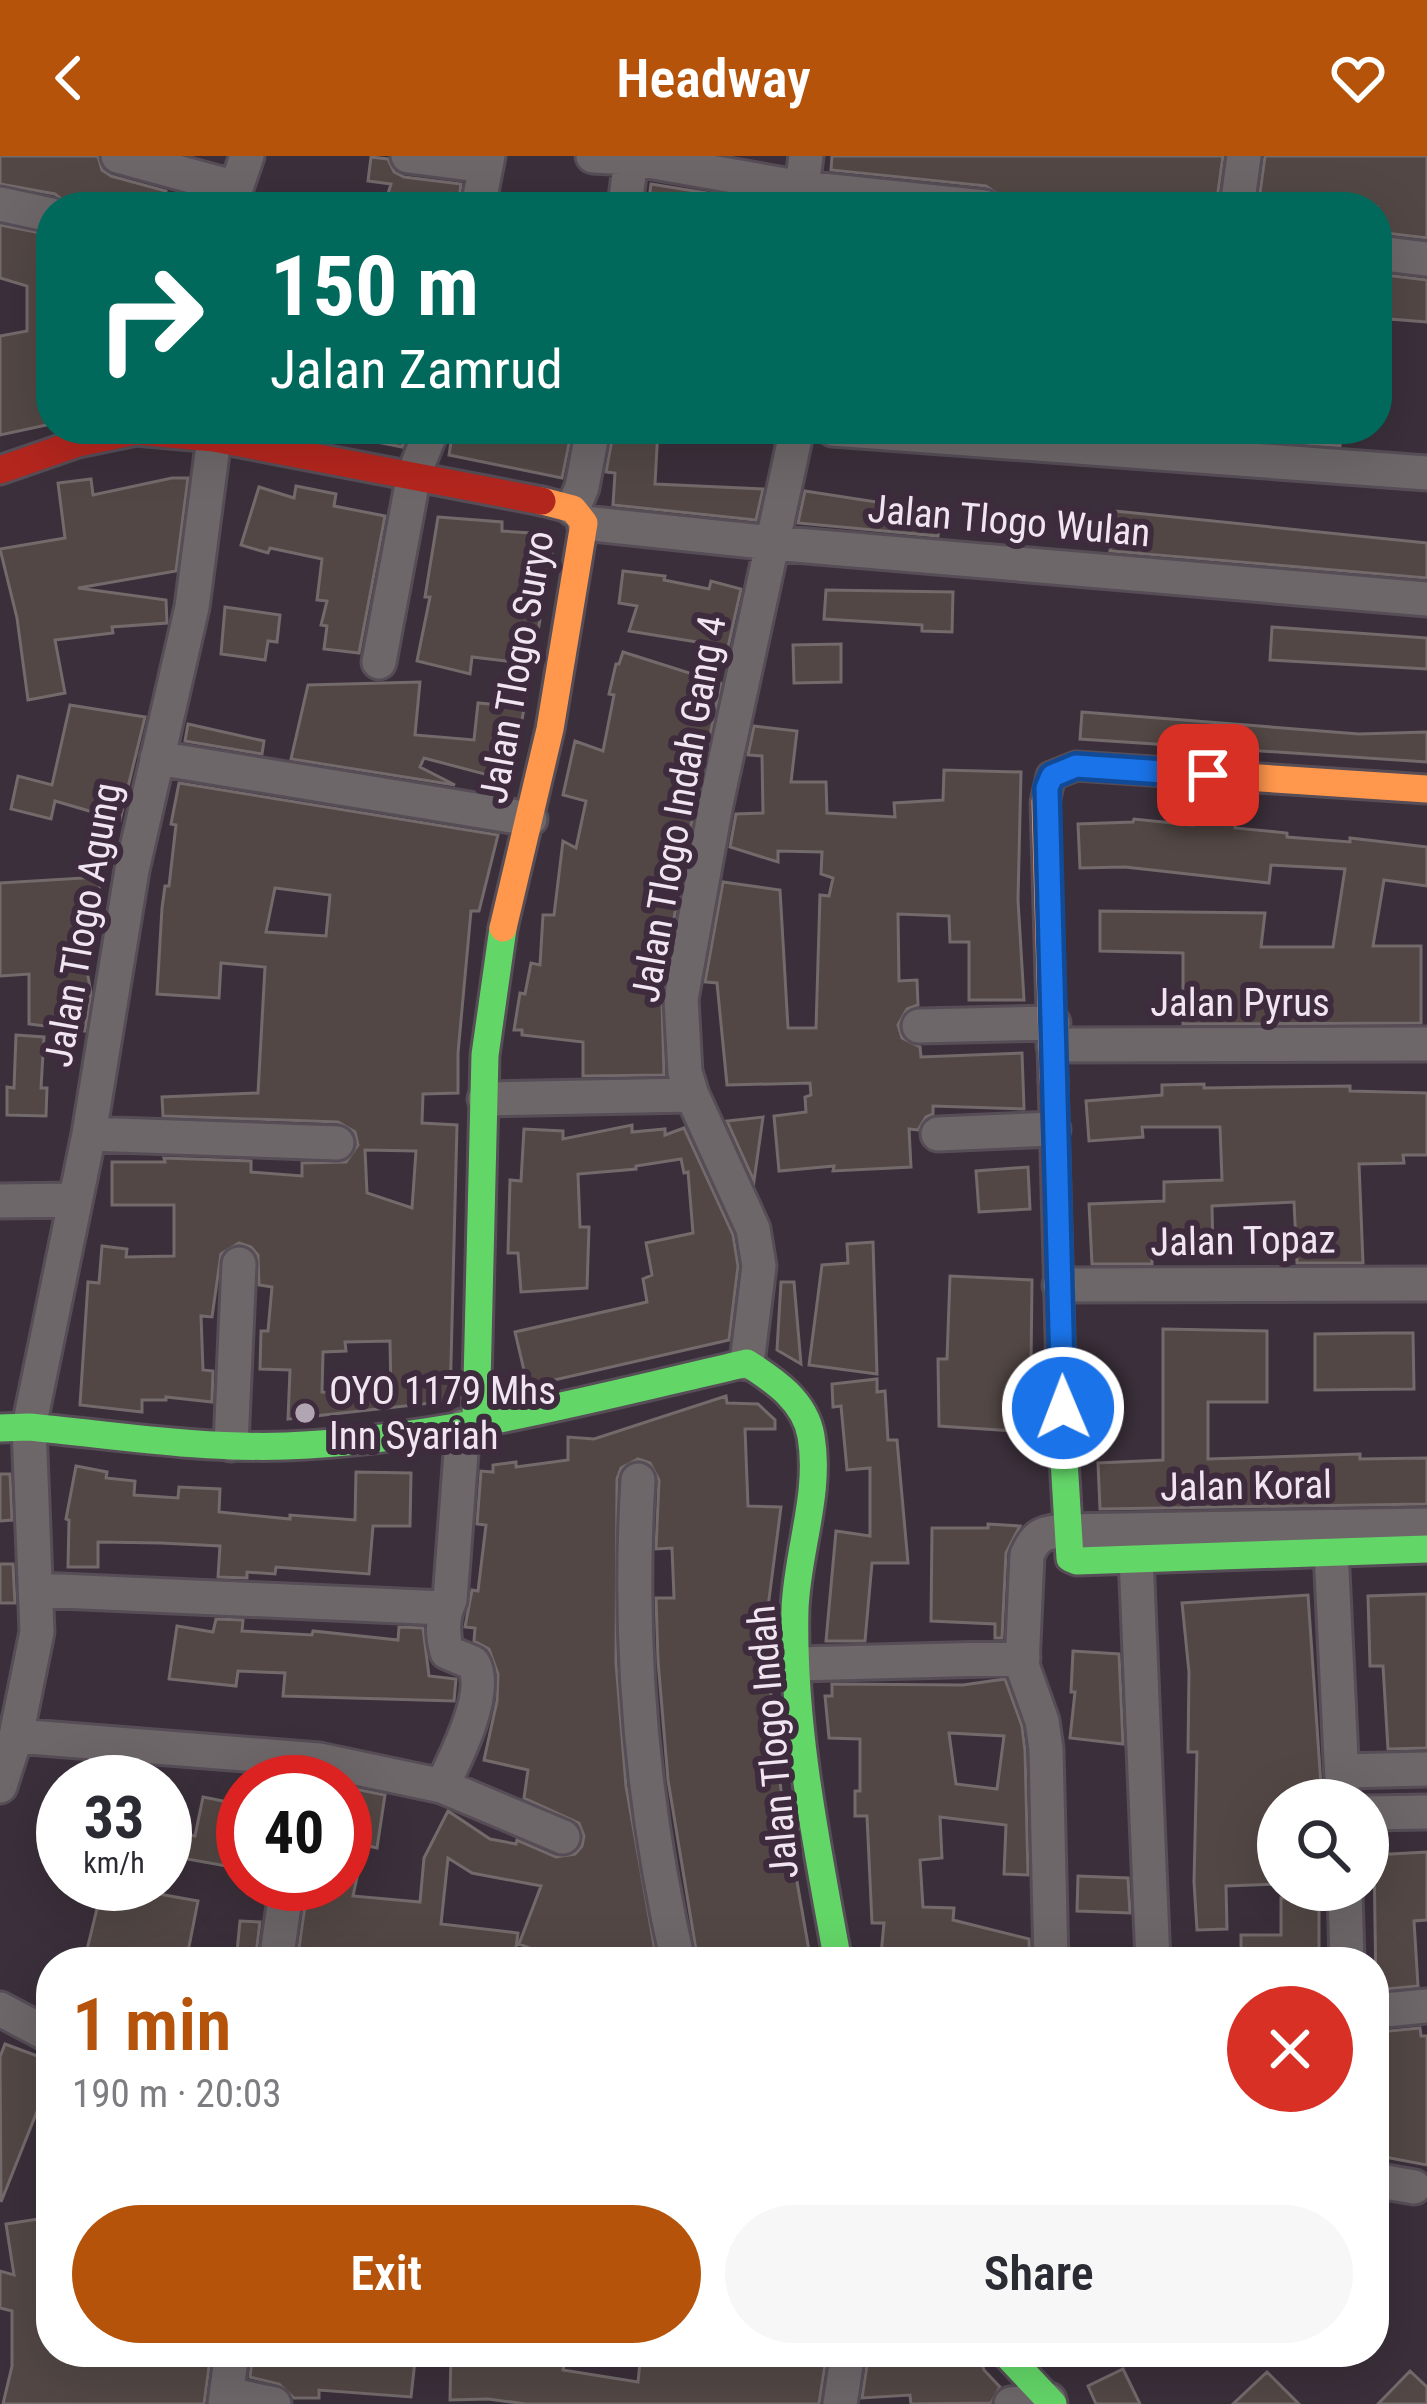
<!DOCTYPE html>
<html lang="en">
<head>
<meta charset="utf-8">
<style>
  :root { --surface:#fff; --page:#f7f7f7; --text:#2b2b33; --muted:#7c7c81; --accent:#b45309 }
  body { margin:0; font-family:"Roboto Condensed",sans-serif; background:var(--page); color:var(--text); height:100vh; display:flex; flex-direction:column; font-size:45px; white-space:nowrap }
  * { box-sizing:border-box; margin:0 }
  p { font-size:39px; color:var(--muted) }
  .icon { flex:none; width:66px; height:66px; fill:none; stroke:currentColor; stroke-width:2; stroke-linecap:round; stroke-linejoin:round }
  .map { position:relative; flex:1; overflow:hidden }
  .drawer { position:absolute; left:36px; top:1791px; width:1353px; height:420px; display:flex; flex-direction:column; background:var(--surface); border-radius:48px; box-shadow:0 12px 48px #0002 }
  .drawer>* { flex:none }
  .hud { position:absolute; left:36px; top:36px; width:1356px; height:252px; border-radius:48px; box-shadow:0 12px 48px #0002; background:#00695c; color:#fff; overflow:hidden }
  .fabs { position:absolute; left:1257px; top:1623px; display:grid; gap:24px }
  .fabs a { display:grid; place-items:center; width:132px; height:132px; border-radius:50%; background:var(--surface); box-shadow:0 12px 48px #0002; font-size:60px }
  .speed { position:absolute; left:36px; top:1599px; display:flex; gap:24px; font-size:60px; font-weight:700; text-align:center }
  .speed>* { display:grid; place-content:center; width:156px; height:156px; border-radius:50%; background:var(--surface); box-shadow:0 12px 48px #0002; line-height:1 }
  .speed small { font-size:30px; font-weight:400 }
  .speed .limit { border:18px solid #d22; background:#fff; color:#111 }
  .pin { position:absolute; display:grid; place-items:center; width:102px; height:102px; color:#fff; margin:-51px; border-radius:24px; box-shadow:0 6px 18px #0006 }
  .me { position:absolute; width:132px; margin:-66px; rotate:359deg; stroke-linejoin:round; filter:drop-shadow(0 0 9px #0008) }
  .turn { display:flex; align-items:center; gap:42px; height:252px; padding:0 36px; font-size:54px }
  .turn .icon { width:156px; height:156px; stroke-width:2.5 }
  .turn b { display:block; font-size:84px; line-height:102px }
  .round { display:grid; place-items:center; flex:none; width:126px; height:126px; border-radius:63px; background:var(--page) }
  .summary { display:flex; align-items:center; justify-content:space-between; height:204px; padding:0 36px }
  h1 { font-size:72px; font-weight:600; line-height:90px; color:var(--accent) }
  .primary-button { display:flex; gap:24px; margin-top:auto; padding:24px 36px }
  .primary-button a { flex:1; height:138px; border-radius:72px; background:var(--accent); color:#fff; font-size:48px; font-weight:600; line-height:138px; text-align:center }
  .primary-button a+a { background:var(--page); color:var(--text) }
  header { display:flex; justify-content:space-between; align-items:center; height:156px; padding:0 36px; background:var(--accent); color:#fff; font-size:54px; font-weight:600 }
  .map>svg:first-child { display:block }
  .building { fill:#524744; stroke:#736a6b; stroke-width:3; fill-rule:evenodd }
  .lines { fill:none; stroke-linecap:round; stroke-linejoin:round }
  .street-casing { stroke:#564d56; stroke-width:39 }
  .fast-casing { stroke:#564d56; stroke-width:33 }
  .slow-casing { stroke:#564d56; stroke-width:33 }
  .jam-casing { stroke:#564d56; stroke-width:33 }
  .street { stroke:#6d6769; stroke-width:33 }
  .fast { stroke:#63d668; stroke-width:27 }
  .slow { stroke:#ff974d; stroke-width:27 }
  .jam { stroke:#b3261e; stroke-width:27 }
  .route-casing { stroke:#114b97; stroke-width:30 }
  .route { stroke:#1a73e8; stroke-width:21 }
  .poi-dot { fill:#b1a5b1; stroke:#3e2b3e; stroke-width:4.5 }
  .labels { text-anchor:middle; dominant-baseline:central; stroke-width:12; stroke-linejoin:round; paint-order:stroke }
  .street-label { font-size:39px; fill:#f1e5f1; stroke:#3e2b3e }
  .poi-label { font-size:39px; fill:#f1e5f1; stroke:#3e2b3e; text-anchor:start }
</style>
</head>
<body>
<header><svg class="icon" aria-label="back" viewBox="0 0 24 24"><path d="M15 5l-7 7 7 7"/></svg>Headway<svg class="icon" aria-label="heart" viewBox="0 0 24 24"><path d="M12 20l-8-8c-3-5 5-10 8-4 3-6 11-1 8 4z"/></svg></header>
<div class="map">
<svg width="1427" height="2248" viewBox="0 0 1427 2248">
  <rect width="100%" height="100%" fill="#3a2f3a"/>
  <path class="building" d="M0,0h98l4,14 9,6 55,15 -3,16h-93l-15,-13 -55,-10z
    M832,0h391l-7,51h-112l-101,-9 -17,-12 -155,-16z
    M1265,0h162v82l-50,-6v-25h-119z
    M371,1l17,2 6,13 10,5 57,7 -3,23h-74l7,-23 -23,-3z
    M651,28l68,11v12h-71z
    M0,69l51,10v189l-51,11v-99l27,-5v-45l-27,-8z
    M1377,118l50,6v42l-50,-4z
    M344,273h65l-7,18 -60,-12z
    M453,273h119l-10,49 -113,-23z
    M614,273h44l-3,55 108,5 -7,31 -143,-15 2,-32 -9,-1z
    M1185,273h157l-2,17 -155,-12z
    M172,322h16l-12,93 -98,17 88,12 1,23 -55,4 1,6 -58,7 10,53 -37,7 -11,-82 -17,-69 65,-11 -7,-55 33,-4 2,16z
    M296,330l40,8 -2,12 51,10 -26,137 -35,-4 3,-23 -6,-1 6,-24 -10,-1 5,-41 -52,-11 -2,5 -27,-8 18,-58 35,11z
    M805,335l136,21 -3,24 -140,-13z
    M1115,355l312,32v35l-317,-27z
    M438,361l64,5v9l28,2 -1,6 25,3 -43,239 -87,-23 -4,9 35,18 -164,-26 17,-74 112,-3 -5,53 59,5 4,-37 33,3 4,-44 -43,-5 -2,17 -53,-13 13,-64h-5z
    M623,415l42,5 -1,4 45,9 2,-8 30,8 -13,58 -99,-16 8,-25 -18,-3z
    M826,434l127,2 -1,40 -30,-1v-6l-98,-6z
    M225,451l55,8 -3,27 -9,-1 -3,19 -44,-6z
    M1272,471l155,11v31l-157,-9z
    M841,488v38l-47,1 -1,-38z
    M623,496l98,31 -32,152 -20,-5 -7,44 20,3 -10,51 -12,1 4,146 -81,1v-34l-61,-7v-5h-8l6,-37 5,1 6,-31 9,2 3,-50h11l9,-74 13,7 10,-47 -23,-6 12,-54 28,10 11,-56 -5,-1 7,-30h3z
    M70,549l75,12 -25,103 -65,-19 -4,18 -40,-10 7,-33 34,9z
    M1082,556l277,22 68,-2v30l-347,-23z
    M188,568l76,17 -2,13 -77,-13z
    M754,570l43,5 -6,51h35l1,31 68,4 -1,-14 49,-3 1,-30 77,2 -3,128 6,100h-55v-58h-19l-1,-26 -51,-2 1,67 18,-1 1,25 -11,4 -9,16 4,13 18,9 1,10 101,-4 2,56 -91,-3v8l-7,3 -8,13 -9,-1 2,38 -78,4 1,-5 -55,5 -5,-55 32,-4 -1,-15 6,-2 -1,-12 -83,2 -10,-102 -12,-1 18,-100 57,8 8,138h28l4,-133 9,1 4,-18 -12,-4 1,-22 -44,-1v11l-48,-15 6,-33 27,-1 -1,-57 -14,-1z
    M179,627l319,52 -19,76h-8l-13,142v40l-35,1 -1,29 35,2 -7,276 -162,18 2,-49 -30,-1 1,-38h7l4,-44 -13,-2 -1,-30 -7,-8 -12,-4 -18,11 -9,63 -11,-1 2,54 10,1 -1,31 -46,-5v3h-24v12l-62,-7 8,-123 11,1 3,-37 25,3 -1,8 48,-1v-51h-62v-43h53l-1,-4 87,3v11l51,4v-13l44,-1 12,-17 -3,-13 -17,-10 -175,-6 -1,-19 96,-4 7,-126 -44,-4 -2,35 -62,-4 5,-86 3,-22h4l7,-61 -5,-1zM275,732l55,7 -4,41 -60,-4zM365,994l51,1 -4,57 -45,-15zM390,1185l1,53 -69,-2 1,-40 23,-1 -1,-9z
    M1194,655l42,4 -1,13 52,5v4l63,5v-4l77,9v39l-43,-6 -11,66h48v77l-238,1v-71l-83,-2v-40l165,2 -4,34h72l12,-78 -74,-4 -2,18 -144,-16 -45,1 -2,-44 55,-2 1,-3 59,6z
    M99,721l2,48 -22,1 12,67 -6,38 -56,-7v-50l-29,2v-93z
    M16,879l28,2 -3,51h6l-1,28 -39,-1v-28l7,1z
    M1204,928v4l146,-2v5l77,2v62h-24l1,8 -45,1 4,99h-66l-3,-61 -82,4 1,49 -61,2v7h-60l-3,-60 75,-3v-19l58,-2 -2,-53h-78l1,10 -54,4 -3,-40 76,-6v-10z
    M763,961l-9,64 -27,-60z
    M632,969v7l33,-3v6l19,-7 49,107 5,31 -9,74 -214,49 -2,-7 13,-3 -11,-47 132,-30 -4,-23 9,-4 -6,-32 47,-10 -5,-61 -4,1 -3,-14 -45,7v3l-58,5 2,53h9l-2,61 -66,4 -3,-39h-10l2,-73 11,1 3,-52 39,2v8z
    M1028,1011l2,42 -51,3 -3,-41z
    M873,1086l4,132 -68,-9 13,-100 26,-2 -1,-19z
    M950,1120l82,4 -1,85 3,1 1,20 -6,46 -90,-6 -1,-67h9z
    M781,1126h13l7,82 -24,-14z
    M1163,1173l104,2v71h-59v57l152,-5v5l67,-1v46l-327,5 -2,-46 65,-3z
    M1386,1177h27l1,56 -99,1v-56z
    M877,1223v13l8,-1 3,49h9l11,123h-36l-7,78h-39l10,-110 34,5v-68l-23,2 -6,-64 -8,1 -1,-23z
    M726,1240l1,7 31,1 17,16v9h-30l3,77 33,1 -13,100 3,93 10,90 30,172h-113l-30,-182 -10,-119 -2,-63h18l-2,-50 -16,1 3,-69 -9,-17 -12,-4 -17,9 -4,11 -1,184 10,123 31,176h-92l-46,-18 22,-58 -69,-13 -24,-15 -7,66 77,9 -4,29h-217l11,-78h37v-97l40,8 -8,53 -13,-3 -11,51 67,6 4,-44 24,-47 42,28 26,5 1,-4 39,17 19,-3 7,-8 2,-10 -5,-13 -55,-25 4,-28 -44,-10 13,-59 1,-27 -9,-25 -15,-8 1,-13 -10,-1 7,-37 6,1 8,-66 -9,-1 4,-53 12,1v-7l23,-3v5l52,-7v-23l26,2z
    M76,1310l31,6 -1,6 29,3 -1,14 44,3 1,-11 41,2 -1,23 71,7v-4l65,5 1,-48 55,1 -1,53h-37l-4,48 -93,-7 -1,7 -28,-2v6l-29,-1 2,-31 -59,-3 -63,-1v25h-30l1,-47 -3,-1z
    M0,1318h10l2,46 -12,1z
    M988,1368l32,2 -14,27 -4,85h-7v-14l-64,-3 1,-93h56z
    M0,1408h13l2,39h-15z
    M1427,1438v154l-39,1 -5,-83h-13l-2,-70z
    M1308,1439l14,205h-44v84l-52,2 1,43 -30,1 -3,-48 3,-130h-9l1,-80 -7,-69z
    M216,1463l27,1 -1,11 70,4 1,-4 85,9 1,-13 24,1 6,48 27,3 -2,22 -171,-5 2,-23 -47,-2 -2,15 -67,-7 8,-53 36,6z
    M1073,1495l46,3 4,90 -53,-6 5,-46h-4z
    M1005,1523l17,47 3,25 3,124 -24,-1 2,-49 -66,-8 2,41 -22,2 3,47 31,1 -1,12 76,19 1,23h-99l-50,-7 3,-32h-12l-5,-107h-12v-25h5v-52l-31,-1 -4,-42h7v-12l131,1zM949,1577l55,3 -7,53 -41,-5z
    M203,1641l40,8v64l-78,-14v-24l30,5z
    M1427,1696v68l-13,1 4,65 -42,4 -2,-135z
    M1078,1720l50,2 2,35 -53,-2z
    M103,1728l95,17 -12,61h-33l-38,-10 -3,10h-28z
    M1281,1742h38v64h-78v-27h40z
    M240,1765l20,1 -5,40h-19z
    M1420,1872l1,8h6v129l-53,-10v-117l5,-1v-5z
    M5,1888l46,17v47l-11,-4 -39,98 -1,-145z
    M51,2061v135h160l-7,52h-201l9,-38v-55l-12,-3v-37l14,4 -8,-51z
    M253,2196h163l-5,45 -92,-7v8h-25l-15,-14 -29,-7z
    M451,2196h116l-4,18 75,12 3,-30h186l-8,52h-293l-38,-5 -38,1z
    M869,2196h109l6,18 16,17 -9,16 -80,1 -1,-9 -48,3z
    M1123,2213l17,35h-44l-8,-18z
    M1410,2215l17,16v17h-49z
    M1267,2216l32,32h-66z"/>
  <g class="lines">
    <defs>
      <path id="street" d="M118,0l118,32 -6,19
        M408,0l78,10
        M593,0l38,2 171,30 182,19
        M236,32l11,-32
        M802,32l4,-32
        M0,48l51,11
        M478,51l10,-51
        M625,51l6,-49
        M1237,51l7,-51
        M1377,97l50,6
        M833,273l594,44
        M573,353l9,-22 11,-58
        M584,367l188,20 655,56
        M379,506l35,-188 18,-45
        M157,602l373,61
        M919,870l134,-3
        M1054,889l373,-1
        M485,943l207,-4
        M89,978l248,9
        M938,978l115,-5
        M0,1045l75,-1
        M1060,1129l367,-1
        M747,1207l12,-97 -6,-37 -61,-134 -7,-23 -4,-73 35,-195 81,-375
        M231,1288l8,-180
        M638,1324c-10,161 4,325 40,482
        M1331,1395l12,249
        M1136,1401l17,405
        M38,1434l406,18
        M797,1508l226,-6
        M16,1580l303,24 123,26 121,51
        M1342,1615l85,-2
        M0,1630l16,-50 21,-104 -8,-205 60,-293 43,-264 60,-263 22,-169
        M442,1630c14,-28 48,-96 31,-123l-26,-11c-5,-18 -5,-36 3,-52l13,-174
        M1368,1657l59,-1
        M1345,1734l2,72
        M276,1806l11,-78
        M1051,1806l-5,-213 -4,-28 -20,-56 5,-110c9,-21 17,-23 39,-24l361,-6
        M0,1853l51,27
        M1374,1855l53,-5
        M1374,2024l40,7
        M227,2238l47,10
        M225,2248l7,-52
        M840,2248l8,-52
        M1011,2248l38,-4"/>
      <path id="fast" d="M476,1267l9,-368 18,-127
        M0,1272l29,-1c85,8 171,22 257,19 156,-6 309,-48 461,-83 28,18 58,38 64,73 10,57 -14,116 -16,173 -3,118 22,237 43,353
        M1063,1288l7,114 7,3 350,-12
        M1004,2196l49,52"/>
      <path id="slow" d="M503,772l47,-199 34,-206 -11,-14 -31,-8
        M1053,925l-8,-279 6,-26 25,-10 351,23"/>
      <path id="jam" d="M0,314l78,-27 58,-12 78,7 328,63
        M1053,925l10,363"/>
    </defs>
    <use href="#street" class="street-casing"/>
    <use href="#fast" class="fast-casing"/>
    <use href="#slow" class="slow-casing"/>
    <use href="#jam" class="jam-casing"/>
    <use href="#street" class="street"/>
    <use href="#fast" class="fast"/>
    <use href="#slow" class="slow"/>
    <use href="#jam" class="jam"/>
  </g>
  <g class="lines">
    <defs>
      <path id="route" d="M1063,1252l-16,-620 5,-12 24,-10 132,9"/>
    </defs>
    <use href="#route" class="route-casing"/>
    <use href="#route" class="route"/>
  </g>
  <circle class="poi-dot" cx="305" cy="1257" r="12"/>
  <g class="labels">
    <g class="street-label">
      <text transform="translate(1009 365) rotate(5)">Jalan Tlogo Wulan</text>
      <text transform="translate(517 511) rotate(-80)">Jalan Tlogo Suryo</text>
      <text transform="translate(679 653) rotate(-80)">Jalan Tlogo Indah Gang 4</text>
      <text transform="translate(83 769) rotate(-80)">Jalan Tlogo Agung</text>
      <text x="1240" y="847">Jalan Pyrus</text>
      <text transform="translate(1243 1085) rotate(-1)">Jalan Topaz</text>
      <text transform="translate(1246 1330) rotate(-1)">Jalan Koral</text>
      <text transform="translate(773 1586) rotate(-95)">Jalan Tlogo Indah</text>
    </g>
    <g class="poi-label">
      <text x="329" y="1235">OYO 1179 Mhs<tspan x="329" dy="45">Inn Syariah</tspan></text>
    </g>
  </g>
</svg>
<div class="fabs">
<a><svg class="icon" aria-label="search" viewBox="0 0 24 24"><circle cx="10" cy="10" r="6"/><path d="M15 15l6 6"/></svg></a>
</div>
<div class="speed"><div>33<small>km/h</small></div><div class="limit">40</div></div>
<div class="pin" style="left:1208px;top:619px;background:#d93025"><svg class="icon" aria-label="arrive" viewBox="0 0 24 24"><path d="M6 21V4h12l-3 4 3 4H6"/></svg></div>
<svg class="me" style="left:1063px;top:1252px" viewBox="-20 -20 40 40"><circle r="17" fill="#1a73e8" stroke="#fff" stroke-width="3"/><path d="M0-11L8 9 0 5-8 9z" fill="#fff"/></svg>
<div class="hud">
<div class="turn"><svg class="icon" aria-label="right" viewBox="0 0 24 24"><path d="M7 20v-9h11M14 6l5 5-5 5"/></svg><div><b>150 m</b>Jalan Zamrud</div></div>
</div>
<section class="drawer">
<div class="summary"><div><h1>1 min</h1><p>190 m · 20:03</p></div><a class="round" style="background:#d93025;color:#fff"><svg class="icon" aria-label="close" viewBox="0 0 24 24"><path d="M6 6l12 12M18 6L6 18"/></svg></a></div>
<div class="primary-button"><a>Exit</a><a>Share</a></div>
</section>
</div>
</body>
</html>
